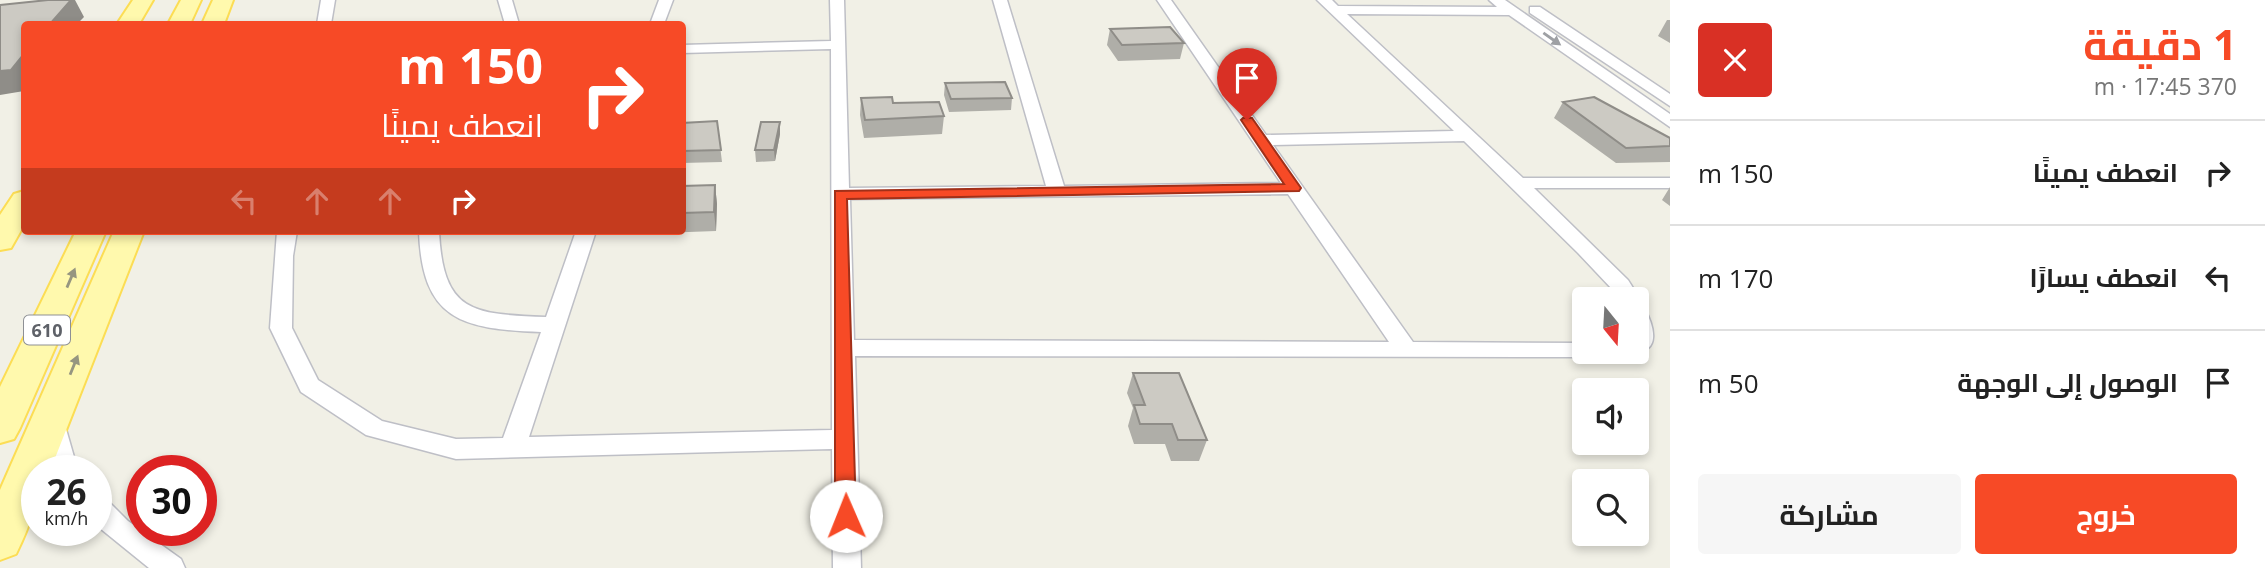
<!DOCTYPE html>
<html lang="ar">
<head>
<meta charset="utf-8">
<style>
  :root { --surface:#fff; --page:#f6f6f6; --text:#222; --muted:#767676; --line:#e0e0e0; --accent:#f74a26 }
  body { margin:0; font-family:"Open Sans",Cairo,sans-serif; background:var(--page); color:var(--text); direction:rtl; height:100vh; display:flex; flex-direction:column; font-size:26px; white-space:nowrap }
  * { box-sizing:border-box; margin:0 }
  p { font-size:23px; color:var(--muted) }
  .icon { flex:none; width:38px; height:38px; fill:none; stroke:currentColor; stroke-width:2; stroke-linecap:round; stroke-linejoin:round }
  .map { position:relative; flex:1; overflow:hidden; direction:ltr }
  .drawer { display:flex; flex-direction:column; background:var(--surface); width:595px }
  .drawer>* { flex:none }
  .banner { position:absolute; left:21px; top:21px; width:665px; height:214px; border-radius:7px; box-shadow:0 4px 10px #0003; direction:rtl; background:#f74a26; color:#fff; overflow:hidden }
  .needle { width:46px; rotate:162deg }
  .fabs { position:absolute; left:1572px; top:287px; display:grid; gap:14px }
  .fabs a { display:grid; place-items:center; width:77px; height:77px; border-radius:7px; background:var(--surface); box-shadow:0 4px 10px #0003; font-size:35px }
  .speed { position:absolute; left:21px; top:455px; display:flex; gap:14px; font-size:35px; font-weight:700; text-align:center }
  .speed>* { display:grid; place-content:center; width:91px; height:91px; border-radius:50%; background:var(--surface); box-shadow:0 4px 10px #0003; line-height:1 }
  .speed small { font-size:18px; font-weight:400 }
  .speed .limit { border:10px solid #d22; background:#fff; color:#111 }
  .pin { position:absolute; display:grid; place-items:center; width:60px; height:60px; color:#fff; margin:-72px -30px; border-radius:50% 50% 50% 0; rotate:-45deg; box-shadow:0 0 7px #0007 }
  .pin .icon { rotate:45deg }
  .me { position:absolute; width:77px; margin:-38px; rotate:359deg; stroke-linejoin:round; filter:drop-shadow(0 0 5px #0008) }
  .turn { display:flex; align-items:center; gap:24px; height:147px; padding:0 28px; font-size:32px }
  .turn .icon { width:91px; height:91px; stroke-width:2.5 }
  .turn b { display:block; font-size:49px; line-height:60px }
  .lanes { display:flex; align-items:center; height:66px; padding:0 28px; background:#0003; justify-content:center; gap:35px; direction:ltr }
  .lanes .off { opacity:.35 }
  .round { display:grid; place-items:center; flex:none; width:74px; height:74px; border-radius:7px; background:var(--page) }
  .headline { display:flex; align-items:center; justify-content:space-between; height:119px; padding:0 28px }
  h1 { font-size:42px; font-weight:700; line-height:52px; color:var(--accent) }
  .cta { display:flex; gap:14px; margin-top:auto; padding:14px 28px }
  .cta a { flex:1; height:80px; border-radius:7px; background:var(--accent); color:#fff; font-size:28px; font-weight:700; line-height:80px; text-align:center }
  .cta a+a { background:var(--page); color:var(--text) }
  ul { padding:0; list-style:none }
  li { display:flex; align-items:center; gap:21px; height:105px; padding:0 28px; border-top:2px solid var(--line) }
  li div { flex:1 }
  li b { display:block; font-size:26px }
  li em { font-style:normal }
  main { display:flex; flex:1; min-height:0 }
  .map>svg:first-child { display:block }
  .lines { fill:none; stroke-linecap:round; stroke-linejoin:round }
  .minor-casing { stroke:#bebfc6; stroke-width:3 }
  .primary-casing { stroke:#fcdd54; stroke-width:4 }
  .minor { fill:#fff; fill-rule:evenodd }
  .primary { fill:#fff9ad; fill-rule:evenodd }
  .wall { fill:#afaea8 }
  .shaded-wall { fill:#8f8d88 }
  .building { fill:#cccac3; stroke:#8f8d88; stroke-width:2 }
  .oneway { fill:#9ea0a4 }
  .oneway2 { fill:#969680 }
  .route { fill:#f74a26; stroke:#a13019; stroke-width:2 }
  .labels { text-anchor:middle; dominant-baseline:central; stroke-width:5; stroke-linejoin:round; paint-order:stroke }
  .shield { fill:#fff; stroke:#8e9095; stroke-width:2 }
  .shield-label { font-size:18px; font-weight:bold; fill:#5e6168 }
</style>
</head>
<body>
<main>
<section class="drawer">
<div class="headline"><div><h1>1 دقيقة</h1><p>370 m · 17:45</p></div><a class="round" style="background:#d93025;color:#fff"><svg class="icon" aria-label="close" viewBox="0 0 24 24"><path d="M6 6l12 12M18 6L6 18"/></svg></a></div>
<ul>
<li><svg class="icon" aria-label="right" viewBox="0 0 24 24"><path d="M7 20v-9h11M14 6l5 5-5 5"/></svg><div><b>انعطف يمينًا</b></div><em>150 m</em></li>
<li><svg class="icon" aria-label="left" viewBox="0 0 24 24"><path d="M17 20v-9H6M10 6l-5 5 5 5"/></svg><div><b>انعطف يسارًا</b></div><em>170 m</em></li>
<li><svg class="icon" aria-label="arrive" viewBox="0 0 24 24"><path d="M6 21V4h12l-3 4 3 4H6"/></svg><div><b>الوصول إلى الوجهة</b></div><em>50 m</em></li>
</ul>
<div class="cta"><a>خروج</a><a>مشاركة</a></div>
</section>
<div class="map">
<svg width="1670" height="568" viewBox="0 0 1670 568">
  <rect width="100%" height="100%" fill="#f1f0e6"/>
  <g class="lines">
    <defs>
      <path id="minor" d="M321,0h14l-4,24h-14z
        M498,0h14l7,24h-14z
        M659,0h14l-9,24h-14z
        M830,0h14l5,188 197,-2 -53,-186h14l57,186 217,-3 -124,-183h14l95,135 188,-4 -137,-131h15l6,6 159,1 -8,-7h16l165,114v13l-161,-112 -162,-1 176,164h147v10h-136l94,92 12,19 -4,5v-5h-18l-6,-10 -34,-36 -114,-112 -191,4 140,197 171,1v9h11l-3,5 -737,-1 6,212h-28l-1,-119 -376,10 -90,-24 -65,-43 -31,-64 7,-97h20l-4,25 -1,72 26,52 64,41 74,18 47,-1 38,-106c-80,-3 -119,-12 -122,-101h20c4,82 33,83 107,86l30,-86h20l-67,206 303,-7 -1,-381 -149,4v-8l149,-4zM1288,194l101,148 -535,-2 -4,-141z
        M1530,7h10l130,87v12l-140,-93z
        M1636,306l8,2c10,17 18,45 -11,44h3z
        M52,413l9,2 3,7 14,49h-26l-12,-49 3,-7z
        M96,496l10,3 22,22 53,38 4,9h-36l-53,-43z"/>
      <path id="primary" d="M133,0h20l-14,24h-22z
        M181,0h20l-11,24h-22z
        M213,0h20l-9,24h-22z
        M24,191v34l-13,23 -11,2v-35l14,-21z
        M76,231h30l-86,197 -6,11 -14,4v-56z
        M114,231h30l-94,240h-13c0,35 -6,52 -21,83l-16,6v-70z"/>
    </defs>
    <use href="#minor" class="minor-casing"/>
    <use href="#primary" class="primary-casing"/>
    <use href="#minor" class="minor"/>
    <use href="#primary" class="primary"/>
  </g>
  <path class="wall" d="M1667,20h3v23l-12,-7z
    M1110,29l74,14 -4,16 -62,2 -11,-16z
    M945,83l67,15 -1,12 -62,2 -5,-17z
    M861,98l32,5 51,13 -2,18 -78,4 -4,-23z
    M1563,102l107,36v24l-54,1 -62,-45z
    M717,121l5,41 -40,1v-40z
    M780,122v12l-5,27 -19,1 -1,-12z
    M715,185l2,19 -1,27 -82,3v-3h48v-45z
    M1670,187v19l-8,-6z
    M1133,373l74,67 -8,21h-28l-6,-17h-31l-6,-18 5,-18 -6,-15z"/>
  <path class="shaded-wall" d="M71,0h4l9,17 -7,7h-27z
    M24,54v37l-24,4v-24z
    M780,122v12l-5,27 -1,-11z
    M715,185l2,19 -1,27 -2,-19z"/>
  <path class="building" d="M48,0h23l-21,24h-26v30l-13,16 -11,1v-66z
    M1170,27l14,16 -62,2 -12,-16z
    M1005,82l7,16 -61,1 -6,-16z
    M892,97l1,6 46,-1 5,14 -79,4 -4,-22z
    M1594,97l76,41v8l-44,2 -63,-46z
    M717,121l4,29 -39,1v-28z
    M761,122h19l-6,28h-19z
    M715,185l-1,27 -32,1v-27z
    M1133,373h46l28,67h-29l-6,-16h-32l-6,-19h11z"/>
  <defs><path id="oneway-solid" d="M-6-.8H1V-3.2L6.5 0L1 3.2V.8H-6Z" transform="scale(1.75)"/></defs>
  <use class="oneway" href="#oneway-solid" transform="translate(1552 39) rotate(35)"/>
  <g class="oneway2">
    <use href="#oneway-solid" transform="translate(71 278) rotate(-67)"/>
    <use href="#oneway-solid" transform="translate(74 365) rotate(-68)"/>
  </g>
  <path class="route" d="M1243,118h9l49,70 -2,3 -452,8 9,317 -3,6 -7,3 -8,-3 -3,-6v-325l449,-7 -43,-64z"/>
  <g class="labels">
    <rect class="shield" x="24" y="315.5" width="46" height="29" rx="5"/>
    <g class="shield-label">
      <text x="47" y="330">610</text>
    </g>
  </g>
</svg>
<div class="fabs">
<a><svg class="needle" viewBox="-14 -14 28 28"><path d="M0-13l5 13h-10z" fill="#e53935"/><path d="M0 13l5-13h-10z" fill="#767676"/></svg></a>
<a><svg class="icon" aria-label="sound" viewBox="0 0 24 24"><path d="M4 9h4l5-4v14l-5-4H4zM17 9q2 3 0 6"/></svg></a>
<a><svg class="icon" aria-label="search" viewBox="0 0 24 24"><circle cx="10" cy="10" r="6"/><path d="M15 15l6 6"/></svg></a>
</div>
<div class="speed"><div>26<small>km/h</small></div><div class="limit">30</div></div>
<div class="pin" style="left:1247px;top:120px;background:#d93025"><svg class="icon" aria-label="arrive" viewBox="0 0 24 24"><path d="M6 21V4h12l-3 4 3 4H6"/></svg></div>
<svg class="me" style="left:846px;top:516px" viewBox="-20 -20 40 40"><circle r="19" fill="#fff"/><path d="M0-13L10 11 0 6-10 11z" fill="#f74a26"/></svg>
<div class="banner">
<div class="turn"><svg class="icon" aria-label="right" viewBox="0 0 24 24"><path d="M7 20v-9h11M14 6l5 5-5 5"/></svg><div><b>150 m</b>انعطف يمينًا</div></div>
<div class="lanes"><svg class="icon off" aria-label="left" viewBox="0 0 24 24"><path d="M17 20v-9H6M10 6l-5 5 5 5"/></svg><svg class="icon off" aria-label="ahead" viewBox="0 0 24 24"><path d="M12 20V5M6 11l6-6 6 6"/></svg><svg class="icon off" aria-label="ahead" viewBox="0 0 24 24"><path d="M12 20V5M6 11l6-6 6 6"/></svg><svg class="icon" aria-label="right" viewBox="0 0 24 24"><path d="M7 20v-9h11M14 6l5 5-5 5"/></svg></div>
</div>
</div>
</main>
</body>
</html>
